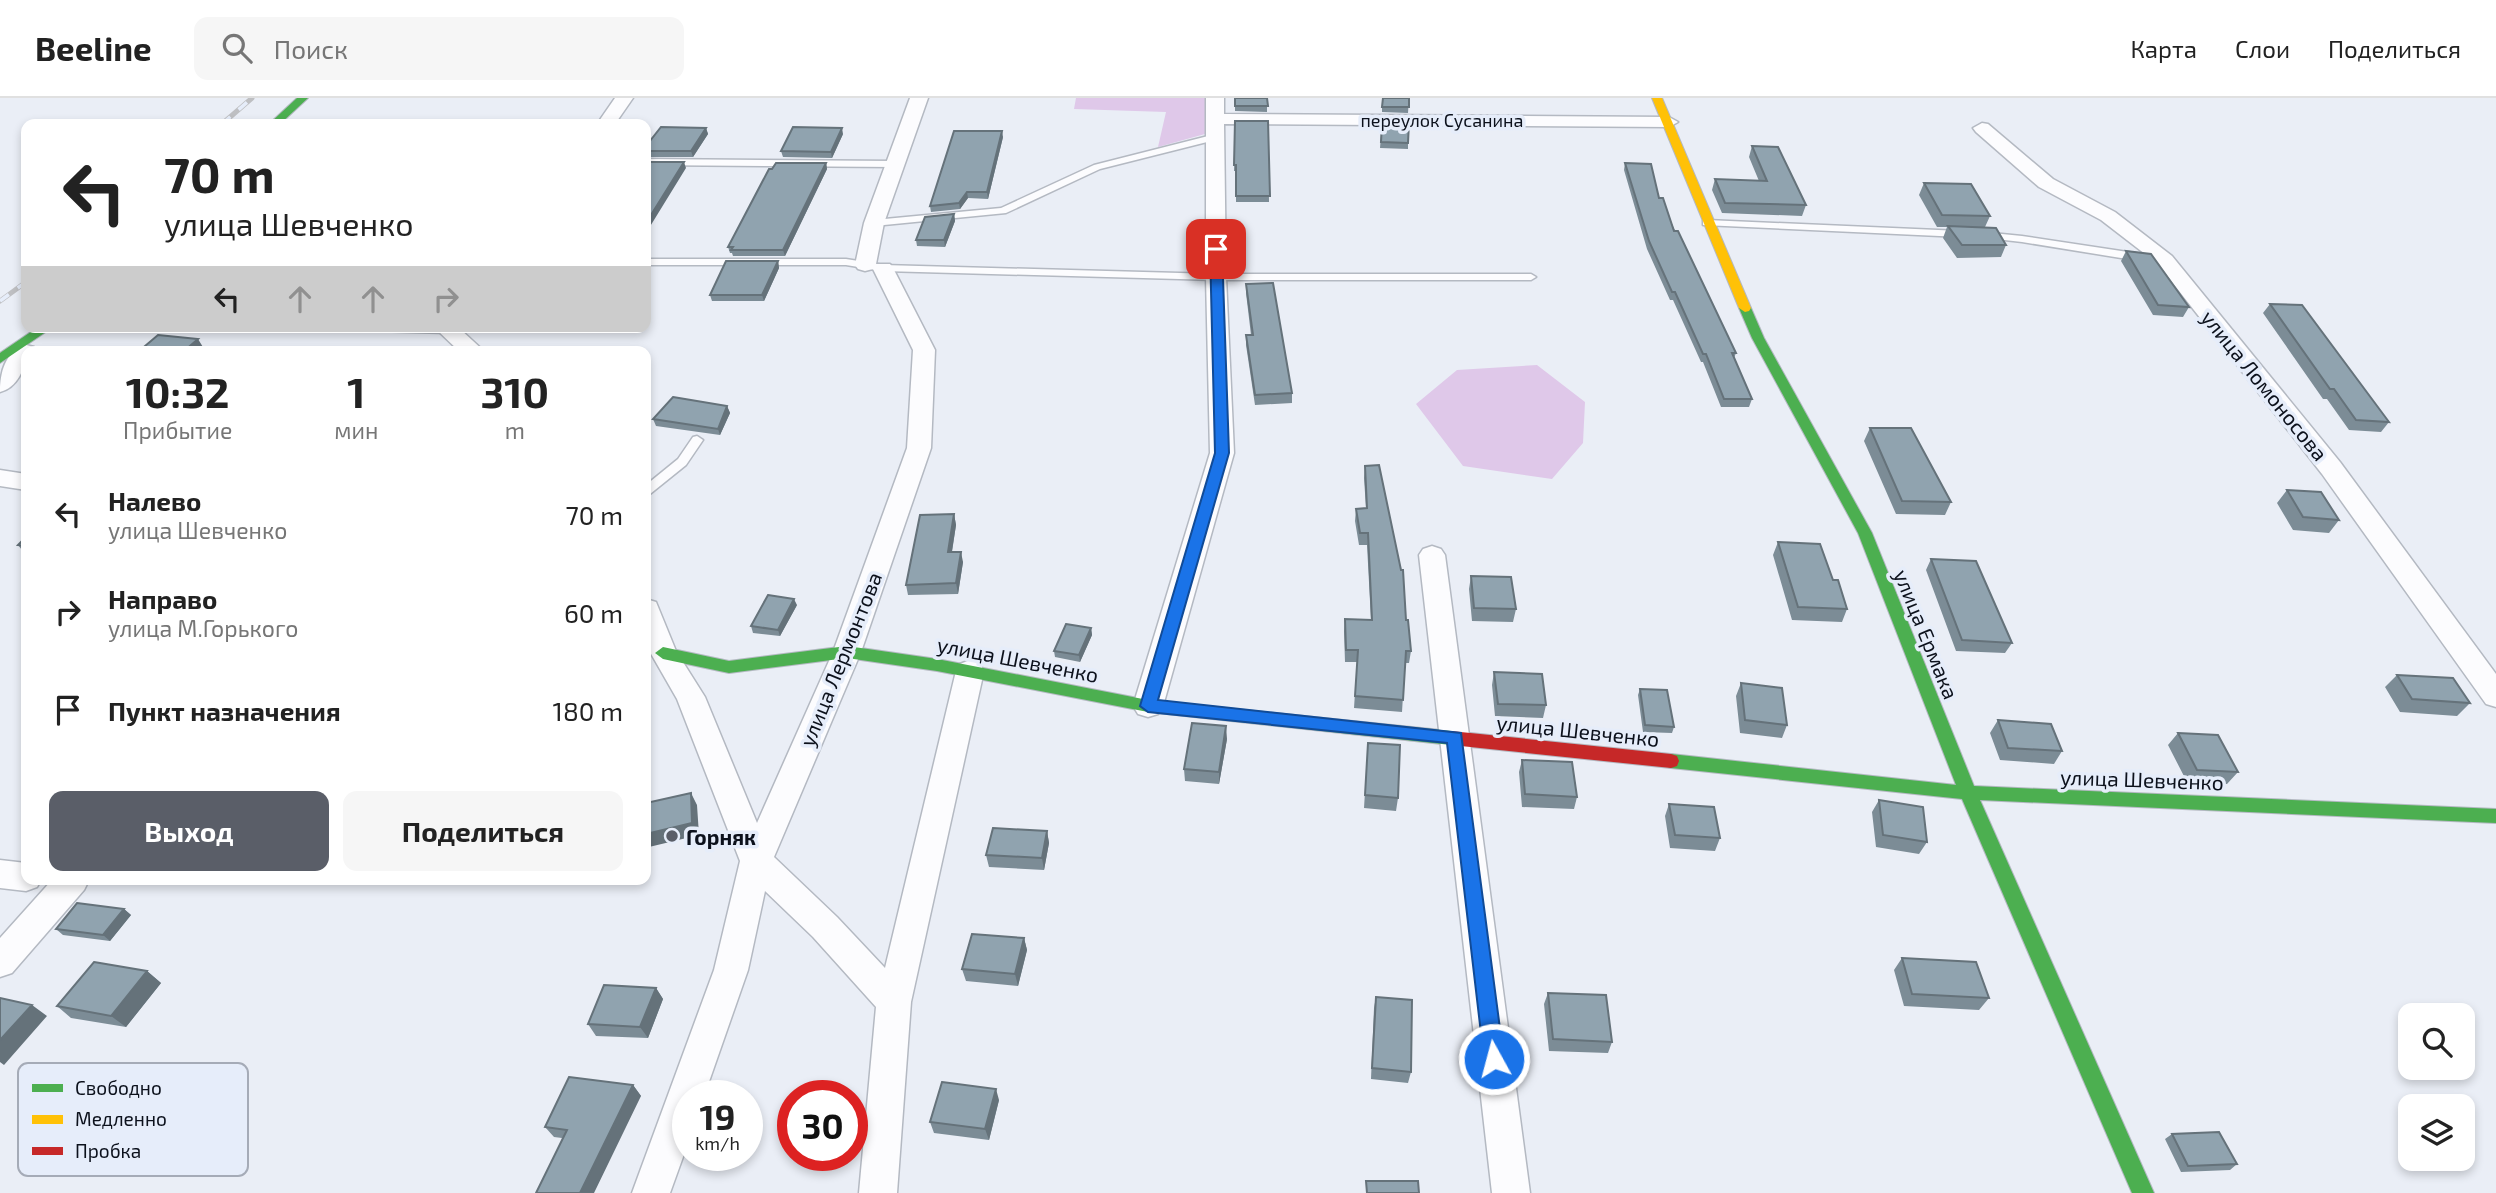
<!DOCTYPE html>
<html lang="ru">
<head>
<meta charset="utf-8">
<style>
  :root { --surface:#fff; --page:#f6f6f6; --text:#222; --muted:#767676; --line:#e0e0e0; --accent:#5a5e68 }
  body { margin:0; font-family:"Exo 2",sans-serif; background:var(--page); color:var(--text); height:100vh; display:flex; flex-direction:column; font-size:26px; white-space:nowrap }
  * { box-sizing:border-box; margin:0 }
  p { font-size:23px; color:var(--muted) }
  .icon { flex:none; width:38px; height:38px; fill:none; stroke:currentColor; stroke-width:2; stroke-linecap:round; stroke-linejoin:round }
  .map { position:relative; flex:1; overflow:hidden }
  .side { position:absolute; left:21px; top:248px; width:630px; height:539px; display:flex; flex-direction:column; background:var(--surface); border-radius:14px; box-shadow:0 4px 10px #0003 }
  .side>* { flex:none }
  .hud { position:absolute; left:21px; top:21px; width:630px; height:214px; border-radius:14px; box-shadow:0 4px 10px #0003; background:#fff; color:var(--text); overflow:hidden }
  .buttons { position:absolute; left:2398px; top:905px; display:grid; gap:14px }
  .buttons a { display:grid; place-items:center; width:77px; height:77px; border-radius:14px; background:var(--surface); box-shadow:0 4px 10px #0003; font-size:35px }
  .speed { position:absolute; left:672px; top:982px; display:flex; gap:14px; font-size:35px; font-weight:700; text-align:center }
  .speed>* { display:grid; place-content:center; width:91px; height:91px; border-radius:50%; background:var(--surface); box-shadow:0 4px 10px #0003; line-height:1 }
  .speed small { font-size:18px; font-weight:400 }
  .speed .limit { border:10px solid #d22; background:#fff; color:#111 }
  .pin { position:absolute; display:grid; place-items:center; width:60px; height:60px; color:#fff; margin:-30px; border-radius:14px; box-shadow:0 4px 10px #0006 }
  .me { position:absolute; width:77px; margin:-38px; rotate:353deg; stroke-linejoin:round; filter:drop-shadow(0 0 5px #0008) }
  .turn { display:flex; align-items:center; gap:24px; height:147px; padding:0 28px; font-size:32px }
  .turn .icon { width:91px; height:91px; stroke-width:2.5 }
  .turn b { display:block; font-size:49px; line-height:60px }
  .lanes { display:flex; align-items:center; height:66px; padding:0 28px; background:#0003; justify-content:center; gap:35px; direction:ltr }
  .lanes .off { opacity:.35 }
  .eta { display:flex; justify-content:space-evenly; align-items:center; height:119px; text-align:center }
  .eta b { font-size:42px; font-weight:700; line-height:49px }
  .primary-button { display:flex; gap:14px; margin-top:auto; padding:14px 28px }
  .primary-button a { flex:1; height:80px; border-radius:14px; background:var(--accent); color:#fff; font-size:28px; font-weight:700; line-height:80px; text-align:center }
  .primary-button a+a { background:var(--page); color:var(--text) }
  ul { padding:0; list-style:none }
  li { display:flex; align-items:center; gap:21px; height:98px; padding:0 28px }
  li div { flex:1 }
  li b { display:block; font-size:26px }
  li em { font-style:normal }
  header { display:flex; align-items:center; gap:42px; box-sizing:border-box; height:98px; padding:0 35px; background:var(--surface); border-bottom:2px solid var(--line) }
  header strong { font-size:33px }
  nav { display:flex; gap:38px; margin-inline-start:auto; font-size:24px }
  .search { width:490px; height:63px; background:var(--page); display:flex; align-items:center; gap:18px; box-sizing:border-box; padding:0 24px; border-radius:14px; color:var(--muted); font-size:26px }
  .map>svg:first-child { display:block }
  .green { fill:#dfc8e9 }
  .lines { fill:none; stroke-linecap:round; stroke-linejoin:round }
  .lane-casing { stroke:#b4b9c2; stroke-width:3 }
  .street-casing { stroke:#b4b9c2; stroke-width:3 }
  .fast-casing { stroke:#b4b9c2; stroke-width:2 }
  .slow-casing { stroke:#b4b9c2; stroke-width:2 }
  .jam-casing { stroke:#b4b9c2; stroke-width:2 }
  .lane { fill:#fcfcfe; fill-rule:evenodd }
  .street { fill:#fcfcfe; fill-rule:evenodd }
  .fast { fill:#4caf50; fill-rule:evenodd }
  .slow { fill:#ffc107; fill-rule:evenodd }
  .jam { fill:#c62828; fill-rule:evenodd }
  .rail-casing { stroke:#bebfc2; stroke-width:5 }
  .rail { stroke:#e6edfa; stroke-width:3.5; stroke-dasharray:11; stroke-linecap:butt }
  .wall { fill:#7c8c96 }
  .shaded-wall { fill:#65727a }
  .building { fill:#90a3af; stroke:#65727a; stroke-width:2 }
  .route { fill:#1a73e8; stroke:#114b97; stroke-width:2 }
  .poi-dot { fill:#5a5e68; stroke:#e6edfa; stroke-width:2.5 }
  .labels { text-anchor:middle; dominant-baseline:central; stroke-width:7; stroke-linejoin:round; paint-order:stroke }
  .far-street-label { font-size:18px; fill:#0c111c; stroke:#e6edfa }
  .street-label { font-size:21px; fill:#0c111c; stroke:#e6edfa }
  .poi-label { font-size:21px; font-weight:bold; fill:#0c111c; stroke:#e6edfa; text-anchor:start }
  .key { fill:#e6edfa; stroke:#a5abb7; stroke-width:2 }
  .key-label { font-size:19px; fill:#0c111c }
</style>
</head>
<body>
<header>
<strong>Beeline</strong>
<div class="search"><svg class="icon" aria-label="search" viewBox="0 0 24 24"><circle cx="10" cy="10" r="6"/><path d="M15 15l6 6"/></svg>Поиск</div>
<nav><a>Карта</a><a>Слои</a><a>Поделиться</a></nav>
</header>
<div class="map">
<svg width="2496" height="1095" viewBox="0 0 2496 1095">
  <rect width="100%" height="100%" fill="#eaeef6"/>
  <path class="green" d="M1076,0h134l2,23 -7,13 -47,13 8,-35 -92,-3z
    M1537,267l48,37 -2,41 -31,36 -89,-13 -47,-62 41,-34z"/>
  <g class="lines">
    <defs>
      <path id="lane" d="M1216,36l3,1v4l-119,30 -94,44 -132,13 -5,-3 5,-3 127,-12 93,-43z
        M646,61l249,2 5,3 -5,3 -249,-2z
        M1707,122l254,11 5,3 -5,3 -258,-12v-4z
        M1982,134l40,4 119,18 5,3 -5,3 -20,-2 -99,-16 -44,-5 -1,-2z
        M646,161h200l37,6 333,9h315l5,3 -5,3h-315l-333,-9 -37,-6h-200z
        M331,229h119l3,3 -5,3 -112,-3z
        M697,338l6,4 -17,25 -36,29 -4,1v-10l32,-26 15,-22z"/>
      <path id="street" d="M615,0h18l-18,26h-18z
        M910,0h18l-44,125 -8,41h14l3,4 42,82 -4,98 -70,204 -87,205 63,60 48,51 71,-297 4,-7 10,-4 10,4 4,7 -73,331 -14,191h-38l17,-186 -63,-70 -48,-46 -17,79 -44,126h-16v47l-18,50h-38l82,-223 26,-109 -63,-162 -31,-54v-46l10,3 20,49 29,46 52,126 76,-171 74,-204 6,-98 -40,-81 -8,2 -7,-2 -3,-4 9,-42z
        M1206,0h18v16l445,3 9,5 -9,5 -445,-3 2,153 8,176 -71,253 -5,8 -10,3 -10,-3 -5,-8 77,-253 -4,-176z
        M1982,25l6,1 65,55 62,33 57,44 168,206 156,212v33l-10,-3 -164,-230 -164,-210 -57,-44 -62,-33 -63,-55 -3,-4z
        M439,229h23l-2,2 25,23h-25l-23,-22z
        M26,247l8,2 3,5h-11c0,16 -9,36 -26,40 0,-19 5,-41 26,-47z
        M0,372l26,4v16l-26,-4z
        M1432,448l9,3 4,6 85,638h-38l-73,-638 4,-6z
        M0,762l26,3v17h15l-4,7 -11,4 -26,-3z
        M52,782h37l-5,10 -72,83 -12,4v-39z"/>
      <path id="fast" d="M297,0h11l-28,26h-11z
        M1745,206l6,4 13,30 108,195 102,253 522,23v14l-516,-23 174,393h-22l-170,-394 -291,-31 -6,-2 -2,-5 2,-5 6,-2 285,31 -98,-252 -106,-195 -13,-30z
        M38,229h15l-53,36v-10z
        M847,548l90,13 211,41 303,31 6,2 2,5 -2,5 -6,2 -303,-33 -211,-41 -90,-13 -118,15 -66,-14 -8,-6 8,-6 66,14z"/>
      <path id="slow" d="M1652,0h10l89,210 -2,3 -4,1 -6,-4z"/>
      <path id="jam" d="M1451,633l220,23 6,2 2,5 -2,5 -6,2 -220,-23 -6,-2 -2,-5 2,-5z"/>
    </defs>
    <use href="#lane" class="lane-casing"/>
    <use href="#street" class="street-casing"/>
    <use href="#fast" class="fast-casing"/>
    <use href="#slow" class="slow-casing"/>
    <use href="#jam" class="jam-casing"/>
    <use href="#lane" class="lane"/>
    <use href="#street" class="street"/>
    <use href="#fast" class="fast"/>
    <use href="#slow" class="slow"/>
    <use href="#jam" class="jam"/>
    <defs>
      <path id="rail" d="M222,26l30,-26
        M0,203l26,-19"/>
    </defs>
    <use href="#rail" class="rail-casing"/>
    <use href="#rail" class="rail"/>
  </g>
  <path class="wall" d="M1235,0h32v14l-32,-1z
    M1382,0h27l-1,15 -26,-1z
    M1235,23h33l1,81h-33v-31h-2z
    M1382,24l26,21v6l-28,-1z
    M706,30l2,6 -15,23h-47v-11z
    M843,36l-11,24 -49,-1 -2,-6z
    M1003,39l-15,62 -20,-1 -8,11 -29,3 -1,-6z
    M1752,48l54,59 -4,11 -80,-3 -10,-23 3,-11 44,2 -10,-24z
    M826,65l1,6 -42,87h-52l-1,-3h-2l-2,-6z
    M1625,65l34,35 77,155 -2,5 18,41 -3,8h-28l-18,-45h-2l-28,-62h-3l-23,-51 -23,-79z
    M1924,85l66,33 -5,11 21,18 -5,12 -44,1 -14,-20 4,-11h-10l-18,-32z
    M954,116l1,7 -10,26 -28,-1 -1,-6z
    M2126,153l63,56 -6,10 -30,-2 -32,-54z
    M778,163l1,7 -15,33h-52l-2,-6z
    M1246,186l46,109v10l-37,2 -9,-60v-10h5l-5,-42z
    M2270,206l119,118 -8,10 -32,-2 -22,-31h-4l-60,-86z
    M727,308l3,7 -10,22 -64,-9 -3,-7z
    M1870,330l81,74 -6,13 -49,-1 -32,-73z
    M1365,368l41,154 5,31 -2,12h-4l-3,49 -48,-4 3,-46h-12l-1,-31 1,-12 26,1 -4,-75h-8l-4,-24 1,-12 10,-1 -2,-30z
    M2287,392l52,30 -10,13 -36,-3 -16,-27z
    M954,416l2,11 -4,27 11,10 -5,32 -50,1 -2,-10z
    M26,439v18l-8,-10z
    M1778,444l69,67 -5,13 -50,-2 -19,-65z
    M1931,461l81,84 -7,10 -49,-2 -30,-81z
    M1471,478l45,33 -3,13 -41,-1 -3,-32z
    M797,507l-17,31 -27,-3 -2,-7z
    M1091,530l1,7 -12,27 -25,-5 -1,-6z
    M1494,574l52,33 -3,13 -48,-2 -3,-31z
    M2397,577l73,28 -13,13 -57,-4 -15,-25z
    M1741,585l46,42 -5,13 -42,-5 -4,-37z
    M1640,591l34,38 -2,6 -29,-1 -5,-37z
    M1998,622l64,31 -8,13 -54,-4 -10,-27z
    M2178,635l60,39 -11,12 -40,-2 -19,-37z
    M1227,641l-8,45 -34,-3 -1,-12z
    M1368,645l30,55 -2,13 -32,-3z
    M1522,662l55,37 -3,12 -52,-2 -3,-35z
    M1879,702l48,42 -8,12 -43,-7 -4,-35z
    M1669,706l51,34 -5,13 -45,-3 -5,-32z
    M1047,733l2,12 -5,27 -55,-3 -3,-12z
    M124,811l7,6 -21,26 -47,-6 -7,-6z
    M1024,840l3,12 -9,36 -52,-5 -4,-12z
    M1902,860l87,40 -10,12 -75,-4 -10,-36z
    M147,873l14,12 -35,44 -55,-9 -14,-12z
    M656,890l7,11 -15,39 -52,-2 -8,-12z
    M1548,895l64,49 -4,11 -59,-2 -5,-47z
    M1376,899l35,75 -3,11 -37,-4 3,-71z
    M633,987l8,11 -79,42 -8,-1 -9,-10z
    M999,1002l-10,40 -55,-7 -4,-11z
    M2172,1036l65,30 -7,6 -49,2 -16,-33z"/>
  <path class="shaded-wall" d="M706,30l2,6 -15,23 -2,-6z
    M842,30l1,6 -11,24 -1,-6z
    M1002,33l1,6 -15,62 -1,-7z
    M684,64l2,6 -40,65v-10z
    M826,65l1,6 -42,87 -2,-6z
    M967,94l1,6 -8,11 -1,-6z
    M954,116l1,7 -10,26 -1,-7z
    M778,163l1,7 -15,33 -2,-6z
    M198,241l8,13h-23z
    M727,308l3,7 -10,22 -2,-6z
    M954,416l2,11 -6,38 -2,-11z
    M961,454l2,10 -5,32 -2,-11z
    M794,501l3,6 -17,31 -2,-6z
    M1091,530l1,7 -12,27 -1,-7z
    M1226,628l1,13 -8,45v-12z
    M691,695l6,12 2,30 -50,12 -3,-7v-6z
    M1047,733l2,12 -5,27 -2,-12z
    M124,811l7,6 -21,26 -7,-6z
    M1024,840l3,12 -9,36 -3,-12z
    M147,873l14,12 -35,44 -15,-11z
    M656,890l7,11 -15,39 -8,-11z
    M32,907l15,11 -43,49 -4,-3v-22z
    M633,987l8,11 -47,97h-14z
    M996,991l3,11 -10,40 -4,-11z"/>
  <path class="building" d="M1235,0h32l1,8h-33z
    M1383,0h26v9h-27z
    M496,22l42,1 -3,3h-43z
    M1235,23h33l2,75h-34v-31h-2z
    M1382,24h27l-1,21 -27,-1z
    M661,29l45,1 -15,23h-45v-5z
    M793,29l49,1 -11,24 -50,-1z
    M954,33h48l-15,61h-20l-8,11 -29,3z
    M1752,48l26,1 28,58 -81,-2 -10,-24 52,2z
    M646,64h38l-38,61z
    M776,65h50l-43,87h-52l2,-3h-5l41,-78h3z
    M1625,65l26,1 8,34h4l11,33h4l58,122h-4l20,46h-28l-18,-45h-3l-28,-62h-3l-23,-51z
    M1924,85l47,1 19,32 -48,-1z
    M954,116l-10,26h-28l9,-23z
    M1948,128l48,2 10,17h-44z
    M2126,153l25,3 38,53 -31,-2z
    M726,163h52l-16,34h-52z
    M1273,185l19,110 -37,2 -9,-60h7l-7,-51z
    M2270,206l32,1 87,117 -33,-2 -22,-31h-4z
    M158,237l40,4 -15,13h-45z
    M673,299l54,9 -9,23 -65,-10z
    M1870,330h41l40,74 -49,-1z
    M1379,367l22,105h2l3,50h2l3,31h-5l-3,49 -48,-4 3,-46h-12l-1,-31 27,1 -4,-87h-8l-4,-24 11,-1 -2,-42z
    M2287,392l34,2 18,28 -36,-3z
    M954,416l-6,38h13l-5,31 -50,2 14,-70z
    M26,439v9l-8,-1z
    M1778,444l42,2 13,36h5l9,29 -49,-2z
    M1931,461l45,2 36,82 -50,-3z
    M1471,478l40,1 5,32 -42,-1z
    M768,497l26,4 -16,31 -27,-4z
    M1066,526l25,4 -12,27 -25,-4z
    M1494,574l48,2 4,31 -48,-1z
    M2397,577l56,3 17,25 -58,-4z
    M1741,585l41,5 5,37 -42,-5z
    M1640,591l27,1 7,37 -29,-2z
    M1998,622l53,4 11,27 -54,-3z
    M1192,625l34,3 -7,46 -35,-3z
    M2178,635l40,2 20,37 -41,-2z
    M1368,645l32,2 -2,53 -33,-3z
    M1522,662l50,2 5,35 -52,-3z
    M691,695l1,30 -46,11v-31z
    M1879,702l44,7 4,35 -44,-7z
    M1669,706l45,3 6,31 -45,-3z
    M993,730l54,3 -5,27 -56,-3z
    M77,805l47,6 -21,26 -47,-6z
    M972,836l52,4 -9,36 -53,-5z
    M1902,860l74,4 13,36 -77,-4z
    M94,864l53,9 -36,45 -54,-10z
    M604,887l52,3 -16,39 -52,-3z
    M1548,895l58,2 6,47 -59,-3z
    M1376,899l36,3 -1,72 -39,-4z
    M0,900l32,7 -32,35z
    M569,979l64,8 -53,108h-44l31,-63 -22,-3z
    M942,984l54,7 -11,40 -55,-7z
    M2219,1034l18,32 -49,2 -16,-32z
    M1366,1083h52l1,12h-52z"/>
  <path class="route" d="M1216,148l6,3 7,204 -71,247 303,33 43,326 -3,7 -7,3 -7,-3 -3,-7 -37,-316 -299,-31 -8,-6 75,-253 -5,-204z"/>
  <circle class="poi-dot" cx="672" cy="738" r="7"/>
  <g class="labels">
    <g class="far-street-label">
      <text x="1442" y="22">переулок Сусанина</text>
    </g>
    <g class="street-label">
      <text transform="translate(2265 287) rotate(51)">улица Ломоносова</text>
      <text transform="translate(1927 536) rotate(68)">улица Ермака</text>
      <text transform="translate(840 561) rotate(-68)">улица Лермонтова</text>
      <text transform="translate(1018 561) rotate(11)">улица Шевченко</text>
      <text transform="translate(1578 632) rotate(6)">улица Шевченко</text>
      <text transform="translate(2142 681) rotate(2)">улица Шевченко</text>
    </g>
    <g class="poi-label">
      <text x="686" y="738">Горняк</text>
    </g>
  </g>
  <rect x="18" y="965" width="230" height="113" rx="10" class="key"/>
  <rect x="32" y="986" width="31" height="8" fill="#4caf50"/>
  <rect x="32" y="1017" width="31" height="9" fill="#ffc107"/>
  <rect x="32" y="1049" width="31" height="8" fill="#c62828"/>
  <g class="key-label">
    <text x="75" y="997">Свободно</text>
    <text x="75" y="1028">Медленно</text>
    <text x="75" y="1060">Пробка</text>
  </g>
</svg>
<div class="buttons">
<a><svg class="icon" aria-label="search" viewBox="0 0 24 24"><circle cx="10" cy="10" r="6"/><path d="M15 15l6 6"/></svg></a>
<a><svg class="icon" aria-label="layers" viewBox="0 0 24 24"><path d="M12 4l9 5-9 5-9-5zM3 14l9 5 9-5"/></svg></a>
</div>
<div class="speed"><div>19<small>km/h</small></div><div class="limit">30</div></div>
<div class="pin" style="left:1216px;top:151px;background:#d93025"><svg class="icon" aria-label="arrive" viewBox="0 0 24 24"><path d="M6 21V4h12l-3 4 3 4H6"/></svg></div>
<svg class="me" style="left:1494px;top:961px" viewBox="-20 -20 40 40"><circle r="17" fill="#1a73e8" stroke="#fff" stroke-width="3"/><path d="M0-11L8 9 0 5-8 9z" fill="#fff"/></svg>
<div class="hud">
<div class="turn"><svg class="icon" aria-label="left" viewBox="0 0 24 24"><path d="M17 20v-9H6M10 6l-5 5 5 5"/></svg><div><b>70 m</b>улица Шевченко</div></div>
<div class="lanes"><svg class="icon" aria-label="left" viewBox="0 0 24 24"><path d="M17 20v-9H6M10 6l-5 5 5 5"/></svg><svg class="icon off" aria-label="ahead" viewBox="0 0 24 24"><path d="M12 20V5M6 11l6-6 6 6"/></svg><svg class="icon off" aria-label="ahead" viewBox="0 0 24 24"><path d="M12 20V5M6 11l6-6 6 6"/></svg><svg class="icon off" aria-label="right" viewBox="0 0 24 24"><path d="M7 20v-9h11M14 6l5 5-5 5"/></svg></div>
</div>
<section class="side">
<div class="eta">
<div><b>10:32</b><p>Прибытие</p></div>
<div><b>1</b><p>мин</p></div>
<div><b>310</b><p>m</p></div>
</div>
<ul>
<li><svg class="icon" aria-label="left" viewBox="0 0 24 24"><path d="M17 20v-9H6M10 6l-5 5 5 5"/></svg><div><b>Налево</b><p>улица Шевченко</p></div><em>70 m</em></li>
<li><svg class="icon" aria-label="right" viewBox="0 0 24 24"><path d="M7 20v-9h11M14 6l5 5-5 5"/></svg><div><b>Направо</b><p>улица М.Горького</p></div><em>60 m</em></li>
<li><svg class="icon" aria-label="arrive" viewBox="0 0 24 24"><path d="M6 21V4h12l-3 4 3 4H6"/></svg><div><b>Пункт назначения</b></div><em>180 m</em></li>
</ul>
<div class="primary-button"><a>Выход</a><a>Поделиться</a></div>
</section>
</div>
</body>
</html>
